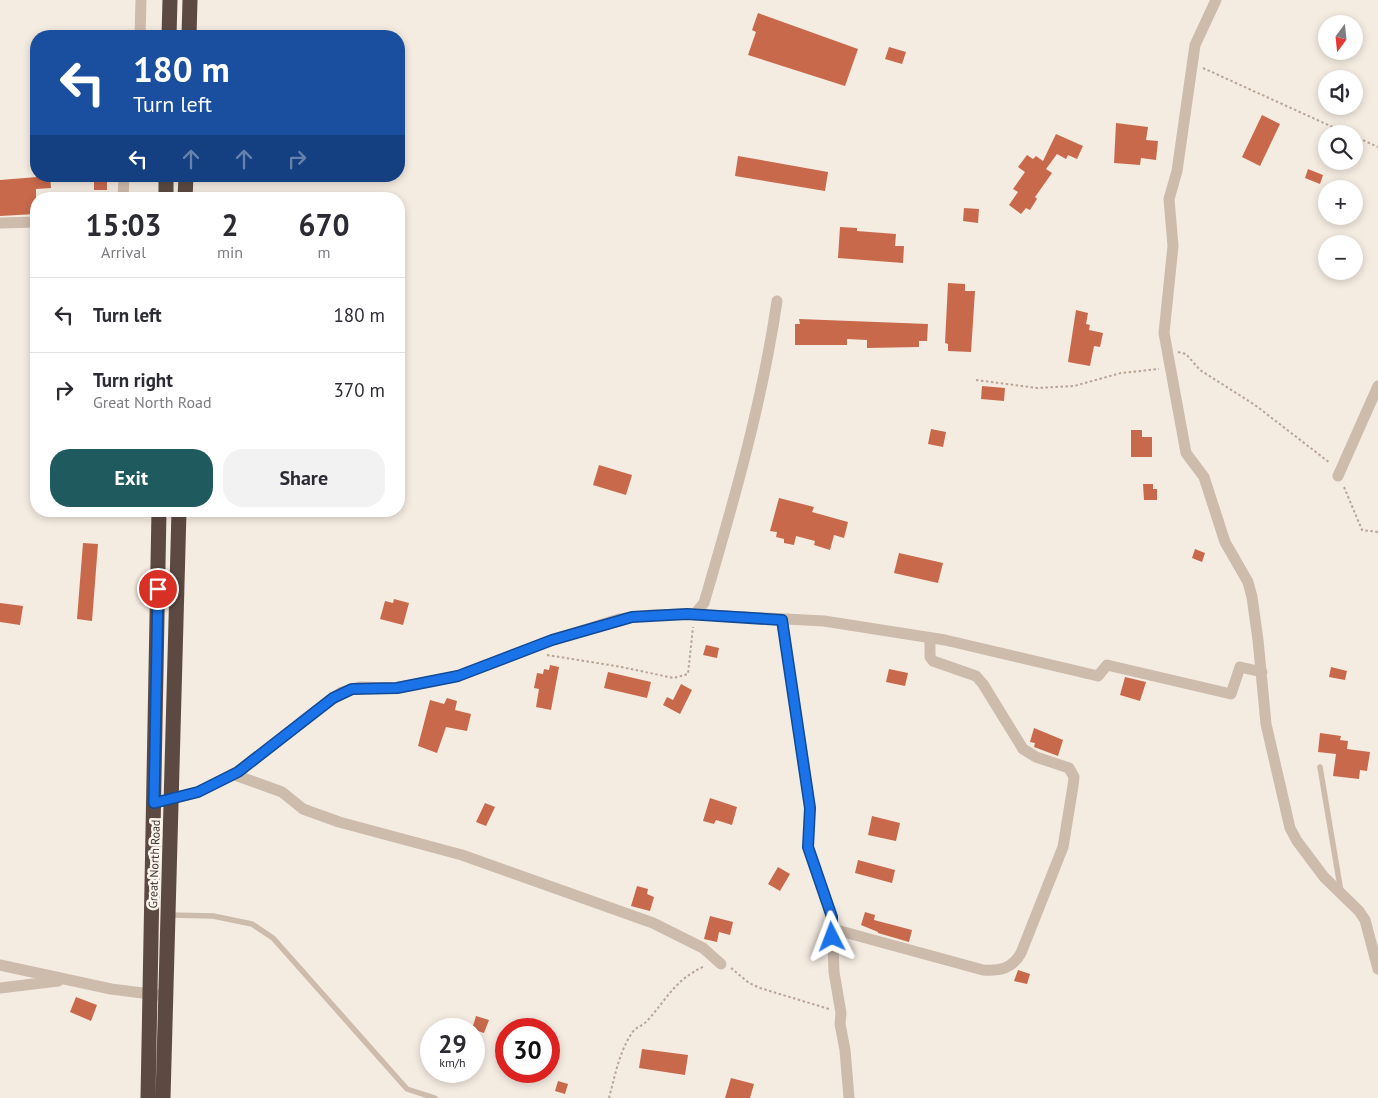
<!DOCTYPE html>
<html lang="en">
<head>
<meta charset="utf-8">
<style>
  :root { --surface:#fff; --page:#f2f2f3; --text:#2b2b33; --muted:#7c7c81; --line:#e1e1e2; --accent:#1f5a5e }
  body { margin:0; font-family:"PT Sans",sans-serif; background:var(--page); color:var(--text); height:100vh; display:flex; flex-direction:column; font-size:19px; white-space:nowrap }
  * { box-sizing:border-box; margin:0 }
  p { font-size:16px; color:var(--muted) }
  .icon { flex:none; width:28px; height:28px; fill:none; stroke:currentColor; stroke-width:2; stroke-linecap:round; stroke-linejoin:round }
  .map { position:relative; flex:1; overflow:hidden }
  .sheet { position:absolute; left:30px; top:192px; width:375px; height:325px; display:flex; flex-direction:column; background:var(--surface); border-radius:20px; box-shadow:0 2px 8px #0003 }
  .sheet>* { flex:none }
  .top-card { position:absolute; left:30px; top:30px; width:375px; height:152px; border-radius:20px; box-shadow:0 2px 8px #0003; background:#1a4fa0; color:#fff; overflow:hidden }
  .needle { width:32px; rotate:195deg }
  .tools { position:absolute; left:1318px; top:15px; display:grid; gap:10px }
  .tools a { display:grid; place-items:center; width:45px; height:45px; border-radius:50%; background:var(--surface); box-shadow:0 2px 8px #0003; font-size:25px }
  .speed { position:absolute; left:420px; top:1018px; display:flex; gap:10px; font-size:25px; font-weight:700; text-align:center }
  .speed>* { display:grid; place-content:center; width:65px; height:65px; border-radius:50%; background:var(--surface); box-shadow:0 2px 8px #0003; line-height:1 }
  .speed small { font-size:12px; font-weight:400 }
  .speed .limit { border:8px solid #d22; background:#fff; color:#111 }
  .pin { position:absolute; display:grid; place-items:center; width:42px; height:42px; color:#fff; margin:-21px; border:2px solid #fff; border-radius:50%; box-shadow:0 1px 5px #0007 }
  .me { position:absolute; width:55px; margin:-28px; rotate:357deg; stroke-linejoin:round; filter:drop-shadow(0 0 4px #0008) }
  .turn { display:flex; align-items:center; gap:18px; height:105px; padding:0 20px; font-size:22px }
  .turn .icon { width:65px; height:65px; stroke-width:2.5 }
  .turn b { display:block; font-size:35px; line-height:42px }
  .lanes { display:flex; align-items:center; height:48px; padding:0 20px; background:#0003; justify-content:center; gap:25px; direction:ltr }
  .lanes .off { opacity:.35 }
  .eta { display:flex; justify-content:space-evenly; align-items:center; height:85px; text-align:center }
  .eta b { font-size:30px; font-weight:700; line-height:35px }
  .cta { display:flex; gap:10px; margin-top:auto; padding:10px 20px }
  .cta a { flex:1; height:58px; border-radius:20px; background:var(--accent); color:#fff; font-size:20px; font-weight:700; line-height:58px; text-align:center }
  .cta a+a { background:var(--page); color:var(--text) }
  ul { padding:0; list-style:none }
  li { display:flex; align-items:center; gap:15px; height:75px; padding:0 20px; border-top:1px solid var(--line) }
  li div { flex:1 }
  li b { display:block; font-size:19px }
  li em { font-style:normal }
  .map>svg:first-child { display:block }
  .building { fill:#c8694b }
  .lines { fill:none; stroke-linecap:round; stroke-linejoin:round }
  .path { stroke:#b9a596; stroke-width:2; stroke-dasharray:2.5 2.5; stroke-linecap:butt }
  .lane { stroke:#cdbbac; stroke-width:5.5 }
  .street { stroke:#cdbbac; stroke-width:11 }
  .highway { stroke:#5c4a42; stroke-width:15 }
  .route-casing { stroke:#114b97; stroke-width:12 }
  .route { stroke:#1a73e8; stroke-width:9 }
  .labels { text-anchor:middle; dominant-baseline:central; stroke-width:5; stroke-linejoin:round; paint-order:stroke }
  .street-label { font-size:12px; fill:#3b302b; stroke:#fbf5ee }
</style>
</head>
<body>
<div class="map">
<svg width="1378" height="1098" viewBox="0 0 1378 1098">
  <rect width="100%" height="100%" fill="#f4ebe1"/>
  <path class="building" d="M758,13l100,36 -13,37 -97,-31 8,-23 -4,-2z
    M889,47l17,5 -4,12 -17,-5z
    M1262,115l18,9 -20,42 -18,-9z
    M1116,123l32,4 -2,13 12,1 -2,19 -15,-2 -1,7 -26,-2z
    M1056,134l27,12 -6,13 -9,-4 -2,4 -9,-5 -11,15 6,4 -17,24 2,2 -7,11 -4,-2 -5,6 -12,-9 9,-13 -5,-3 12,-17 -7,-5 9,-12 6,4 3,-3 7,5z
    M738,156l90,16 -3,19 -90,-15z
    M1308,169l15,6 -3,9 -15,-6z
    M50,176l1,12 -15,1v25l-36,2v-36z
    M94,176h13v14h-13z
    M964,208l15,1 -1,14 -15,-2z
    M840,227l17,1v3l39,3 -1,12h9l-1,17 -65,-5z
    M948,283l17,1v7h10l-4,61 -23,-1v-7l-3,-1z
    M1076,310l12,3 -2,11 4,1 -1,5 14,3 -3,14 -6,-1 -4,20 -22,-4z
    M799,319l129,5 -1,17h-8v6l-52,1v-8l-20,-1v6h-52v-21h5z
    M982,386l23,2 -1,13 -23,-2z
    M931,429l15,3 -3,15 -15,-3z
    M1131,430h11v7h10v20h-21z
    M599,465l33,10 -6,20 -33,-10z
    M1143,484h10v5h4v11h-13z
    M779,498l35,9 -2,5 36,10 -4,16 -10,-3 -4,15 -16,-5 1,-4 -19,-5 -2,9 -10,-2v-4l-8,-2 1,-5 -7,-1z
    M83,543l15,1 -6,77 -15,-2z
    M1195,549l10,4 -3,9 -10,-4z
    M899,553l44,10 -5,20 -44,-10z
    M394,599l15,4 -6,22 -23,-6 5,-18 8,2z
    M0,603l23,3 -3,19 -20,-3z
    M706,645l13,3 -2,10 -14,-3z
    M550,665l9,2 -8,43 -15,-3 3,-18 -5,-1 3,-15 6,1 1,-5 5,1z
    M1331,667l16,4 -2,9 -16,-3z
    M889,669l19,4 -3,13 -19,-4z
    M608,672l43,10 -4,16 -43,-10z
    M1125,677l21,5 -6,19 -20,-6z
    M681,684l11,6 -12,24 -17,-9 4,-8 6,3z
    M447,698l10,3 -2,9 16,4 -4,17 -21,-4 -9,26 -19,-7 12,-46 14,4z
    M1034,728l29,12 -5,16 -24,-9 1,-4 -5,-1z
    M1320,733l21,3 -1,4 8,1 -1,8 23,3 -3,19 -7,-1 -1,9 -26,-3 3,-22 -18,-2z
    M710,798l27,9 -5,18 -16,-5 -2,4 -11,-3z
    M485,803l10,4 -9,19 -10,-4z
    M872,816l28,7 -4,18 -28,-6z
    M858,860l37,10 -3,13 -37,-10z
    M778,867l12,7 -10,17 -12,-7z
    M637,886l11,3 -1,5 7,3 -4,14 -19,-5z
    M865,912l10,3 -1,5 38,10 -3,12 -31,-9v-1l-17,-7z
    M710,916l23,6 -3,13 -11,-3 -2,10 -13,-3z
    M1018,970l12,4 -3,10 -13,-3z
    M76,997l21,8 -6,16 -21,-9z
    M476,1016l13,4 -5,13 -12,-4z
    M642,1049l46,6 -3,20 -46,-7z
    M731,1078l23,6 -4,14h-25z
    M558,1081l10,3 -3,10 -10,-3z"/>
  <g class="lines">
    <path class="path" d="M1203,68l145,66
      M1354,136l24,11
      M1178,352l8,2 14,16 55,35 75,58
      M976,380l61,8 37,-2 47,-13 38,-4
      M1344,487l18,43 16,2
      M547,655l69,11 58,12 14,-4 5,-47
      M731,968l18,15 11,5 69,21
      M609,1098c6,-22 10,-46 23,-65 3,-6 11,-7 15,-12 21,-23 27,-41 58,-55"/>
    <path class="lane" d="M1320,767l21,125
      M169,915l44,1 39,8 21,14 134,151 28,9"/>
    <path class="street" d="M1216,0l-21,45 -18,126 -8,28 4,47 -9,87 22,120 18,24 21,65 23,40 4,15 6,43 8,84 24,104 7,13 27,36 35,34 6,9 13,49
      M140,36l1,-36
      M123,199l1,-23
      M0,223l36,-1
      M1338,476l40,-90
      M694,615l10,-12c29,-99 58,-199 73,-302
      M782,620l28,187 -2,40 24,70 2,55 7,41 -1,11 5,26 4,48
      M232,774l50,18 21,17 36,13 123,33 191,68 50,25 18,16
      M154,803l44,-11 40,-21 104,-79 18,-5 37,1 61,-12 94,-36 67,-21 32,-4 36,-1 137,7 121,19 153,36 9,-11 124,29 9,-27 22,5
      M833,929l150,41c17,1 29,-1 38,-17l42,-106 10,-61 1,-9 -5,-9 -33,-11 -13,-8 -40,-65 -7,-8 -43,-15 -3,-4v-19
      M0,965l111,24 47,6
      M0,988l58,-7"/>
    <path class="highway" d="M169,36l1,-36
      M189,36l1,-36
      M166,199v-23
      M185,199l1,-23
      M148,1098l11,-587
      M163,1098l16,-587"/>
  </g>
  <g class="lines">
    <defs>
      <path id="route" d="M158,589l-4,214 44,-11 40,-20 95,-74 19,-9 45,-1 61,-12 94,-36 80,-23 55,-3 95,6 28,188 -2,39 24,70v20"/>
    </defs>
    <use href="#route" class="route-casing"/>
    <use href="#route" class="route"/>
  </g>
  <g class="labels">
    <g class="street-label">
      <text transform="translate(154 864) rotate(-88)">Great North Road</text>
    </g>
  </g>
</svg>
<div class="tools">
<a><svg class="needle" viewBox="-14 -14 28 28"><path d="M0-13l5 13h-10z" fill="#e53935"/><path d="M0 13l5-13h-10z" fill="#7c7c81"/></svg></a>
<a><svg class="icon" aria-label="sound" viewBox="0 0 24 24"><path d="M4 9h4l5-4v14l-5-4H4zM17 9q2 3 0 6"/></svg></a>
<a><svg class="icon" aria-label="search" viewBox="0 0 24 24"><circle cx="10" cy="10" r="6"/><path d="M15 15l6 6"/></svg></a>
<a>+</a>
<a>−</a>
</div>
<div class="speed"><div>29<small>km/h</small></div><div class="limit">30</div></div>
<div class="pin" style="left:158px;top:589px;background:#d93025"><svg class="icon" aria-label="arrive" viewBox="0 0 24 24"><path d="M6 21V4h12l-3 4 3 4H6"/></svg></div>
<svg class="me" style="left:832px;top:937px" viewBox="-20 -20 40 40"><path d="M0-17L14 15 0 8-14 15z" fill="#1a73e8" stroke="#fff" stroke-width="4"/></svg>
<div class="top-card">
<div class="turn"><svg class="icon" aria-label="left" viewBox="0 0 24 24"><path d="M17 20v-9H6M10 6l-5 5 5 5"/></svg><div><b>180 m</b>Turn left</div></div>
<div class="lanes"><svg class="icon" aria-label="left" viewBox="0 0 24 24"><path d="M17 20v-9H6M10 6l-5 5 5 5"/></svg><svg class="icon off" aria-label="ahead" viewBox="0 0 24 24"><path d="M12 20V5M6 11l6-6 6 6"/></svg><svg class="icon off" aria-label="ahead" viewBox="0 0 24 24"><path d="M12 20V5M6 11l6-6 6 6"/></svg><svg class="icon off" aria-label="right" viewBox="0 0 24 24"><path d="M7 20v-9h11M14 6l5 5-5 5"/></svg></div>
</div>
<section class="sheet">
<div class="eta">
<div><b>15:03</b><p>Arrival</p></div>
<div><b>2</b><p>min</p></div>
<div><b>670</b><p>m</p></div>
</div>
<ul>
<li><svg class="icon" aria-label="left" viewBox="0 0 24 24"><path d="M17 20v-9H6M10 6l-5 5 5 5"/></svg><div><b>Turn left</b></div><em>180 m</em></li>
<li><svg class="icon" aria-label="right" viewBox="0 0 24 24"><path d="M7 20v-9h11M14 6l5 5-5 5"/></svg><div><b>Turn right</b><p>Great North Road</p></div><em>370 m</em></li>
</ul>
<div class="cta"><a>Exit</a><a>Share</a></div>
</section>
</div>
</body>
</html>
